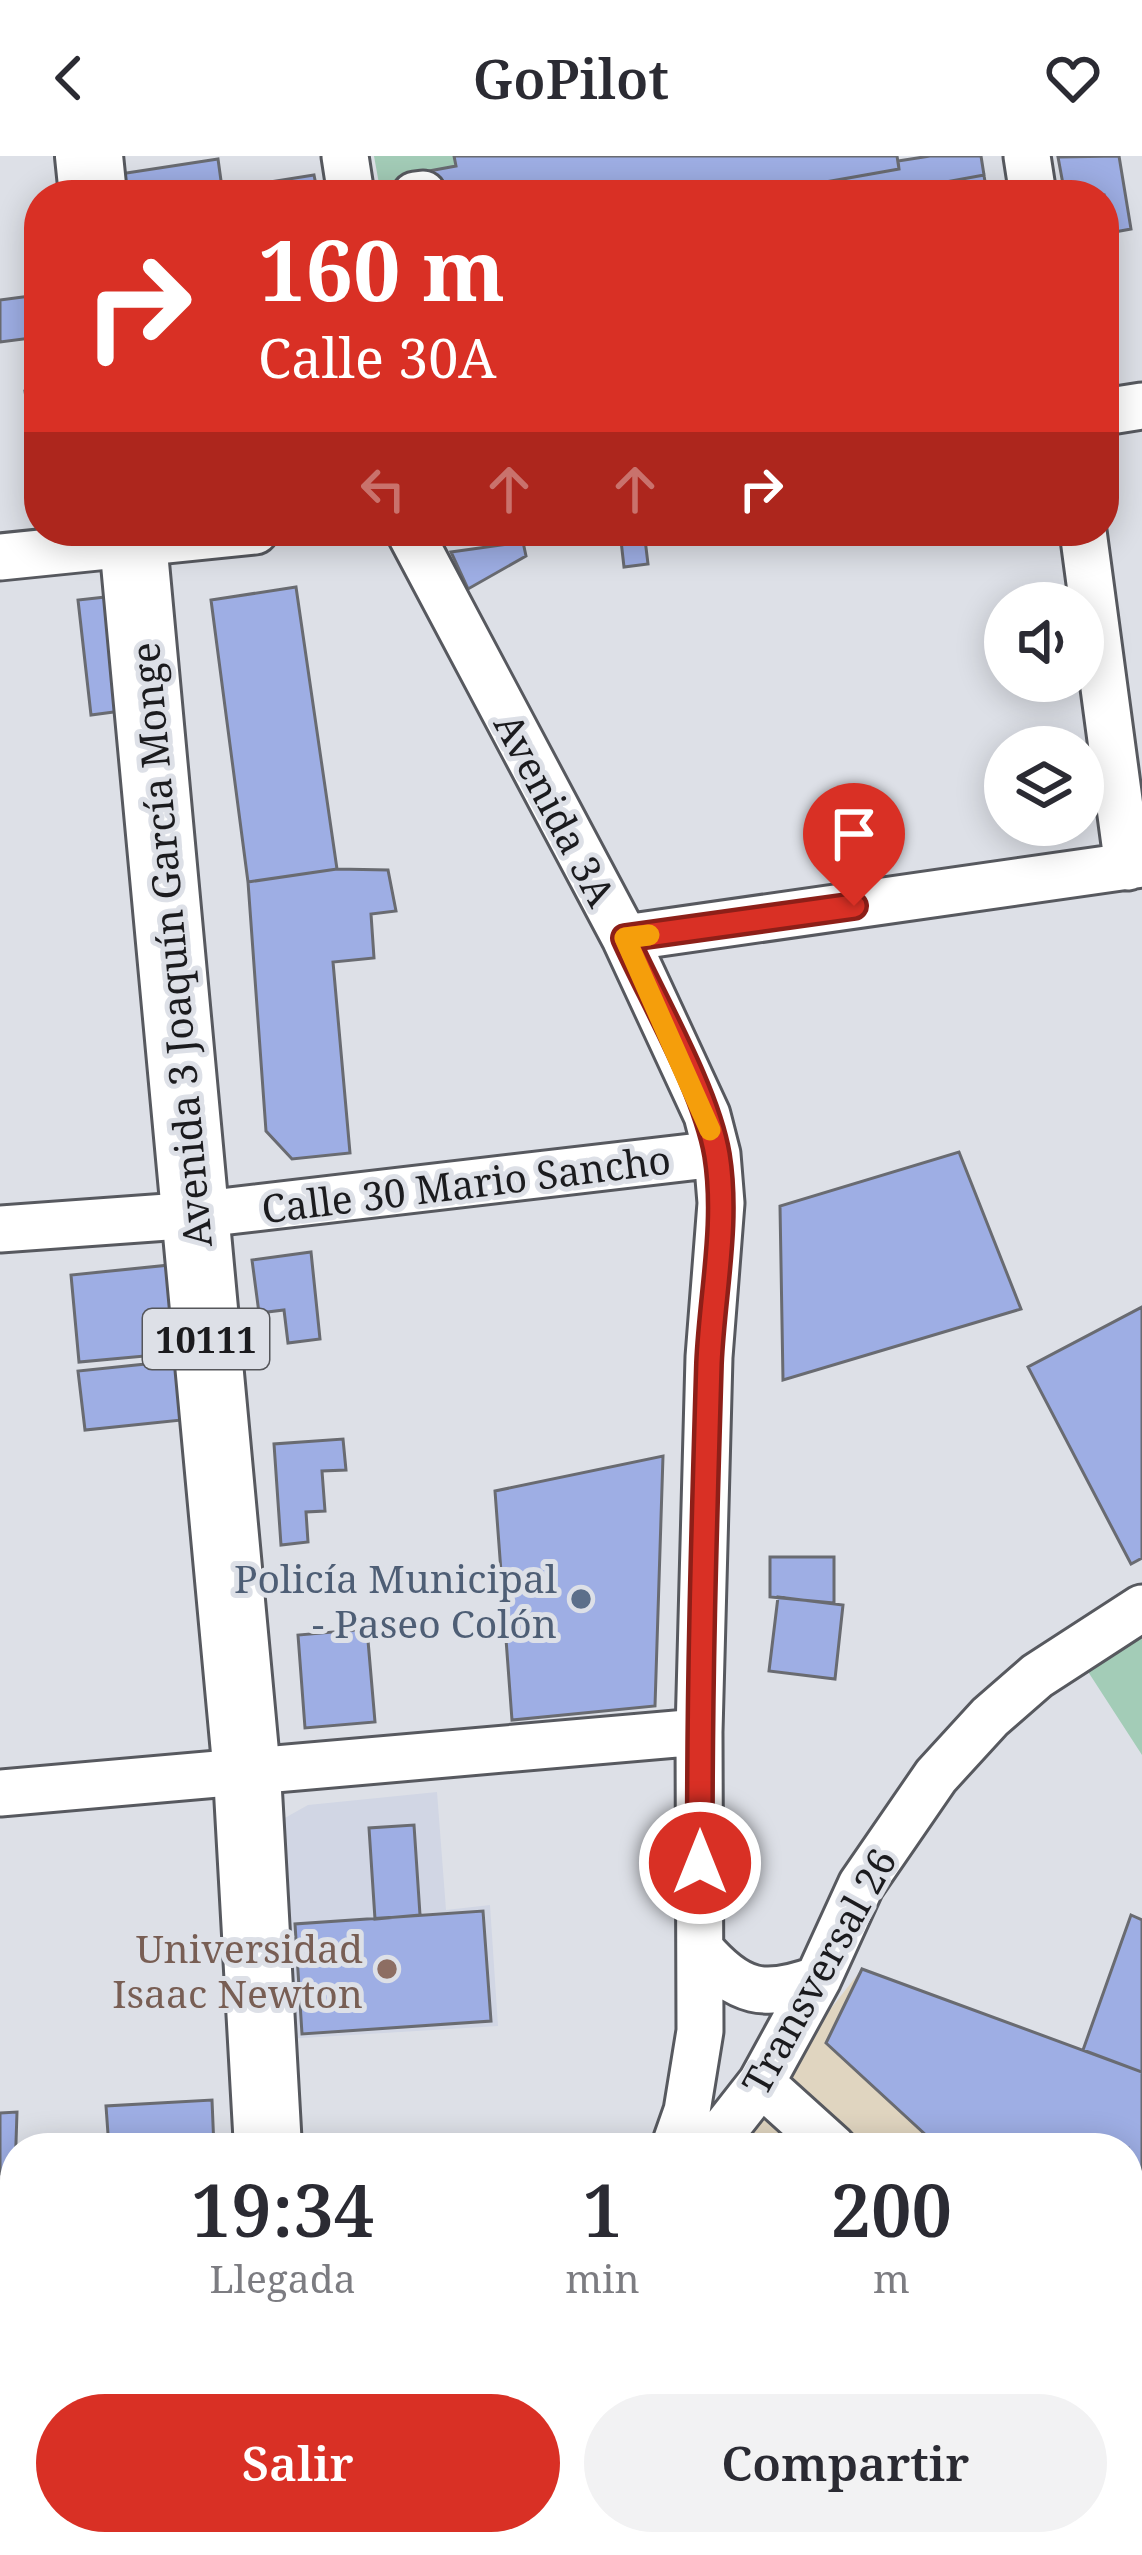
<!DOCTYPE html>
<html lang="es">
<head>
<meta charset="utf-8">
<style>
  :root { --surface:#fff; --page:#f2f2f3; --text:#2b2b33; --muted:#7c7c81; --accent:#d93025 }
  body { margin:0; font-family:"Noto Serif",serif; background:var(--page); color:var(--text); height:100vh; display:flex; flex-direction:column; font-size:45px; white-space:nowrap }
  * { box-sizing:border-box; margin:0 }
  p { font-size:39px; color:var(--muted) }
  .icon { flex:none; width:66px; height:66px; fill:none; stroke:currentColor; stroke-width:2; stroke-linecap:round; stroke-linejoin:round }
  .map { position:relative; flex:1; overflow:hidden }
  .sheet { position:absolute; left:0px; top:1977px; width:1143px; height:423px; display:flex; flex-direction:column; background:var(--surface); border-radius:48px 48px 0 0; box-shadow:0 6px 30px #0003 }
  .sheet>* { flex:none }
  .hud { position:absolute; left:24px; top:24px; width:1095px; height:366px; border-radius:48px; box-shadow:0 6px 30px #0003; background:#d93025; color:#fff; overflow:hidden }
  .buttons { position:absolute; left:984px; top:426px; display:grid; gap:24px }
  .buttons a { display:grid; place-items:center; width:120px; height:120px; border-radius:50%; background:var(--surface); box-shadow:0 6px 30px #0003; font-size:60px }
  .pin { position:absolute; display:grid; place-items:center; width:102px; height:102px; color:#fff; margin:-123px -51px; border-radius:50% 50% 50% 0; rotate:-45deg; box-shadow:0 0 12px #0007 }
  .pin .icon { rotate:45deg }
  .me { position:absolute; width:132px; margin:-66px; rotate:0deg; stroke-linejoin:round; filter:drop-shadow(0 0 9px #0008) }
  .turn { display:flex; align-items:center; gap:42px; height:252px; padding:0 36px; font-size:54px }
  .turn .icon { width:156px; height:156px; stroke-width:2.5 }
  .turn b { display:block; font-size:84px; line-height:102px }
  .lanes { display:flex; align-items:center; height:114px; padding:0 36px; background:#0003; justify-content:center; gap:60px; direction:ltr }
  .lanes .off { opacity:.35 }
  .eta { display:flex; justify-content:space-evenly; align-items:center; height:204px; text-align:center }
  .eta b { font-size:72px; font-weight:600; line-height:84px }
  .primary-button { display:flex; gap:24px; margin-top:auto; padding:24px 36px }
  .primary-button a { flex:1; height:138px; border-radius:72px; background:var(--accent); color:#fff; font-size:48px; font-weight:600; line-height:138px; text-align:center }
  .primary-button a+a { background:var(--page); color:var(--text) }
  header { display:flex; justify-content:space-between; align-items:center; height:156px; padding:0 36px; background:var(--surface); font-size:54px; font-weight:600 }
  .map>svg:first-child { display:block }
  .built { fill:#d1d6e4 }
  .industrial { fill:#e0d5c0 }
  .green { fill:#a3ccb7 }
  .building { fill:#9eaee4; stroke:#696b71; stroke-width:3 }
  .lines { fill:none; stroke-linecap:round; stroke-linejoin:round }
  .minor-casing { stroke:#57595f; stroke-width:51 }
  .highway-casing { stroke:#57595f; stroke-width:72 }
  .minor { stroke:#fff; stroke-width:45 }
  .highway { stroke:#fff; stroke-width:66 }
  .route-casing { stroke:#8d1f18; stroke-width:30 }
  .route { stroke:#d93025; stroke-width:21 }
  .slow { stroke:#f59e0b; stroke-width:21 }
  .service-dot { fill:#5c6f8a; stroke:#dde0e7; stroke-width:4.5 }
  .education-dot { fill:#8d6e63; stroke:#dde0e7; stroke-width:4.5 }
  .labels { text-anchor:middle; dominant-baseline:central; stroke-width:10; stroke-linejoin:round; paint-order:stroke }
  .shield { fill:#dde0e7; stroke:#55565a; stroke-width:3 }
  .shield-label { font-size:36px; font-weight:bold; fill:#1b1b1e }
  .street-label { font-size:39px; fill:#1b1b1e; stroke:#dde0e7 }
  .service-label { font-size:39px; fill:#4e5e75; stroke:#dde0e7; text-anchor:end }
  .education-label { font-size:39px; fill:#785e54; stroke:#dde0e7; text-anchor:end }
</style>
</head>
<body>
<header><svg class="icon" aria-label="back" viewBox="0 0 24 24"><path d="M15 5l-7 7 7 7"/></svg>GoPilot<svg class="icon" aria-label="heart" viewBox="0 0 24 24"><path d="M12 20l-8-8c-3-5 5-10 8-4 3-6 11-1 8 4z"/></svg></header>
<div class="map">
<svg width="1142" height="2399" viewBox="0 0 1142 2399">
  <rect width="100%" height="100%" fill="#dde0e7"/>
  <path class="built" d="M437,1636l9,118 44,-5 8,121 -212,13 -11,-205 8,-15 25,-14z"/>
  <path class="industrial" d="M862,1813l280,103v483h-742l11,-14h717v-393h-407z"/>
  <path class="green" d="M374,0h80l2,10 -27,5 4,24h-52z
    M1142,1481v118l-57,-88z"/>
  <path class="building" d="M454,0h443l2,13 -145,26h-321l-4,-24 27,-5z
    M930,0h51l3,19 -109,20h-60l-1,-11 85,-15 -1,-8z
    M1119,0l12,73 -27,5v-39h-39l-7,-38z
    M218,3l5,36h-100l-3,-21z
    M314,19l4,20h-86l-1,-7z
    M984,19l3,20h-112z
    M814,28l1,11h-42l-1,-3z
    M38,139l1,42 -39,5v-42z
    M39,233v98l-14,-96z
    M644,375l4,33 -24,3 -4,-35z
    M523,386l3,14 -58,33 -17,-37z
    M296,431l41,282 -89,13 -37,-282z
    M115,440l14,114 -38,5 -13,-115z
    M337,713l51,1 8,41 -25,3 3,44 -41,4 17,191 -58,6 -26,-28 -18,-249z
    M959,996l62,157 -238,71 -3,-174z
    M311,1096l9,87 -32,4 -4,-33 -25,3 -7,-53z
    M170,1109l8,88 -99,9 -8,-87z
    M1142,1151v251l-11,6 -103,-197z
    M175,1205l7,59 -97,10 -7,-59z
    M343,1283l3,31 -24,1 3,40 -19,1 2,30 -27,3 -7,-101z
    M663,1300l-8,250 -143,14 -17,-229z
    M770,1401h64v46l-64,-6z
    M778,1441l65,8 -8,74 -66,-8z
    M367,1473l8,93 -70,6 -7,-93z
    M414,1669l6,90 -45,4 -6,-91z
    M483,1755l8,110 -189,13 -7,-110z
    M1131,1759l11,5v152l-59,-22z
    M862,1813l280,103v174l-14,17v-115h-188l-114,-105z
    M212,1944l2,48h-105l-3,-42z
    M17,1956l-2,61 -15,1v-61z
    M427,2385h196l16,14h-224z
    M623,2385h121l-12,14h-93z
    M744,2385h147l-11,14h-148z"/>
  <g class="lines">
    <defs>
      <path id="minor" d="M345,0l6,39
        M1027,0l6,39
        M415,39l8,-1
        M1104,256l38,-6
        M409,375l216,407 82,177 10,39 4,49 -12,154 -10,375 1,299 -13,80 -13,37
        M1083,375l45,336
        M0,401l255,-26
        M625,782l517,-74
        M0,1073l195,-14 522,-61
        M0,1637l699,-61
        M701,1794c38,44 63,49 117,29
        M761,1927l72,65
        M710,1992l51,-65 57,-104 43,-94 75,-109 54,-59 47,-41 105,-68
        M1128,2165l14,-16
        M1128,2245l14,9
        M380,2399l11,-14
        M929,2399l12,-14
        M1048,2399l91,-13"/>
      <path id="highway" d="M89,0l4,39
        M132,375l115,1243 21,374
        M290,2385l1,14"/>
    </defs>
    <use href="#minor" class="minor-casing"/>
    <use href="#highway" class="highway-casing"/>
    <use href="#minor" class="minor"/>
    <use href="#highway" class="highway"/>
  </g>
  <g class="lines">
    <defs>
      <path id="route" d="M700,1707c-1,-167 4,-333 9,-500 3,-69 19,-139 8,-208 -11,-65 -64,-155 -92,-217l229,-32"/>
    </defs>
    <use href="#route" class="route-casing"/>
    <use href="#route" class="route"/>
    <path class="slow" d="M649,779l-24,3 85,192"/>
  </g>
  <circle class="service-dot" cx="581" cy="1443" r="12"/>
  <circle class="education-dot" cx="387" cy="1813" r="12"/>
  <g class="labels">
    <rect class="shield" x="143" y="1153" width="126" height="60" rx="9"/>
    <g class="shield-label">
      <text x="206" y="1183">10111</text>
    </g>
    <g class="street-label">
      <text transform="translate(556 653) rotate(62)">Avenida 3A</text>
      <text transform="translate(170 789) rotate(-95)">Avenida 3 Joaquín García Monge</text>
      <text transform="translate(466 1027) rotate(-7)">Calle 30 Mario Sancho</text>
      <text transform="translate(818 1815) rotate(-61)">Transversal 26</text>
    </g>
    <g class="service-label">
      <text x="557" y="1421">Policía Municipal<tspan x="557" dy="45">- Paseo Colón</tspan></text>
    </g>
    <g class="education-label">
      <text x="363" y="1791">Universidad<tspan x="363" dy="45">Isaac Newton</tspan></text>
    </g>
  </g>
</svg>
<div class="buttons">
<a><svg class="icon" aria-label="sound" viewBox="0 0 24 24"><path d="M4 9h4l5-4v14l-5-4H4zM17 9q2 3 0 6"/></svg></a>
<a><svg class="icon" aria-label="layers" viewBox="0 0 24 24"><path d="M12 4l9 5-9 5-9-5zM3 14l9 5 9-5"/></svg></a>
</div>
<div class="pin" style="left:854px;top:750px;background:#d93025"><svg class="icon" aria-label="arrive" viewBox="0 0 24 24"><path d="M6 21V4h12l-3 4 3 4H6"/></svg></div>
<svg class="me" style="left:700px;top:1707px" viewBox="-20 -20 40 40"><circle r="17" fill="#d93025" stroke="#fff" stroke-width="3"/><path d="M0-11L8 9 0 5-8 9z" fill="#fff"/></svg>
<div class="hud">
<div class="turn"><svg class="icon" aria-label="right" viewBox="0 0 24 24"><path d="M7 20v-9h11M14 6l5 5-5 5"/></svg><div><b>160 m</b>Calle 30A</div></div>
<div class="lanes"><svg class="icon off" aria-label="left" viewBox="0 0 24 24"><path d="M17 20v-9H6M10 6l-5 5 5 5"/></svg><svg class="icon off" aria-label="ahead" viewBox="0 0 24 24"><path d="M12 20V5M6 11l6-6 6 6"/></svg><svg class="icon off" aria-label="ahead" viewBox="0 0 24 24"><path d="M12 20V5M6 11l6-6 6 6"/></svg><svg class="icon" aria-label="right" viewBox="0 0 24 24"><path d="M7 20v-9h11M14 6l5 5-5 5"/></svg></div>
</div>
<section class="sheet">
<div class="eta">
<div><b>19:34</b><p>Llegada</p></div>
<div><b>1</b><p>min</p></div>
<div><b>200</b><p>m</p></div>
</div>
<div class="primary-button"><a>Salir</a><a>Compartir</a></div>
</section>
</div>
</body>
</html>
